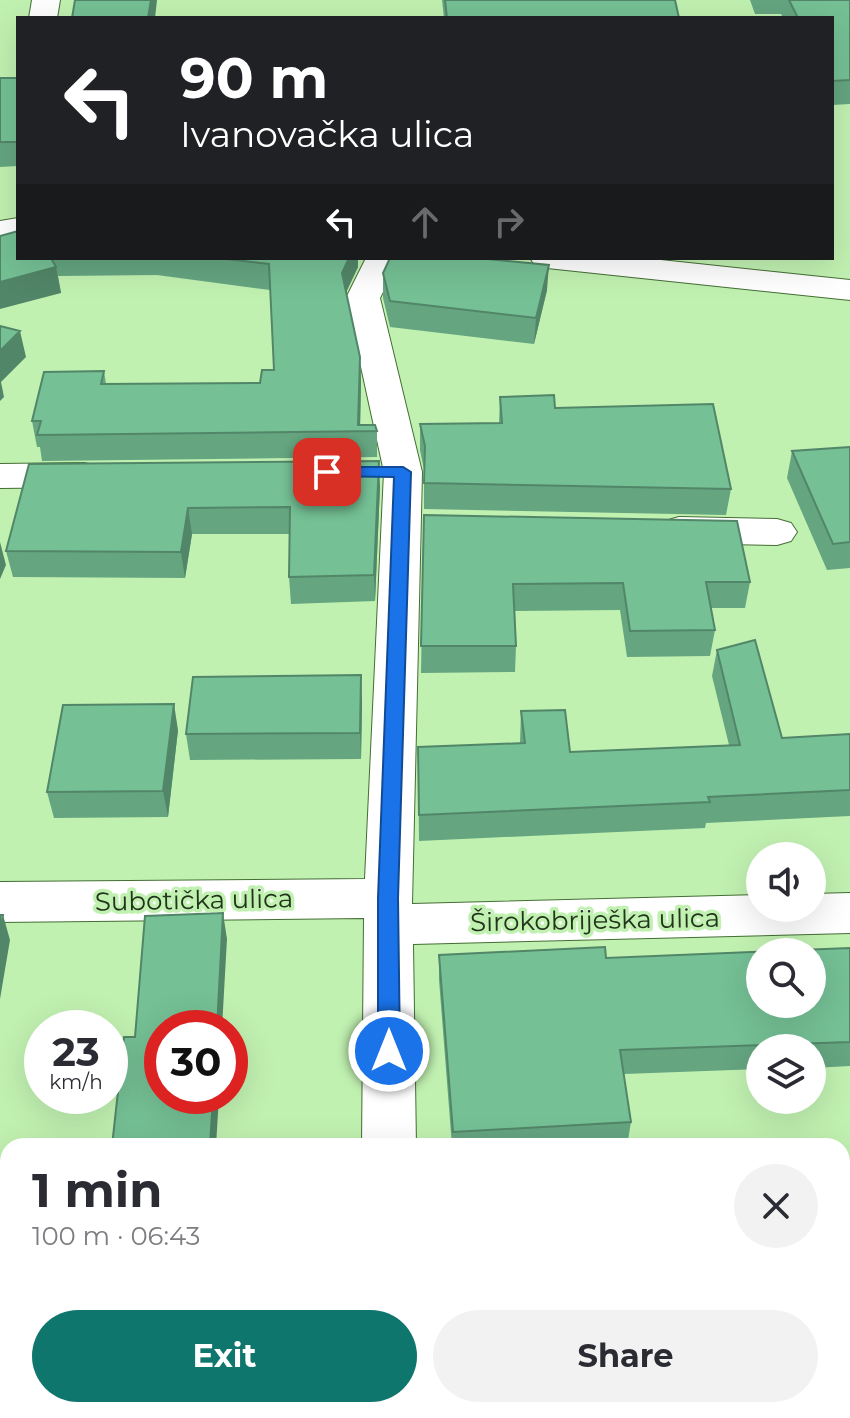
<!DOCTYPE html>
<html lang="en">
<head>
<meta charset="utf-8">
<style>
  :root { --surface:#fff; --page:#f2f2f3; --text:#2b2b33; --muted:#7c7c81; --accent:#0f766e }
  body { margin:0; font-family:Montserrat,sans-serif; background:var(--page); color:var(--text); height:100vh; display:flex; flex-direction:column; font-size:30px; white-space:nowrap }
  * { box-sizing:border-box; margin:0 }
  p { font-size:26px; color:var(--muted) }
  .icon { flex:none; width:44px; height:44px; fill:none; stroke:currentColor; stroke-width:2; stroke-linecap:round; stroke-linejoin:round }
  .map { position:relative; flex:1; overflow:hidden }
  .sheet { position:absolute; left:0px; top:1138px; width:850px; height:280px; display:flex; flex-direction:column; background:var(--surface); border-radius:24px 24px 0 0; box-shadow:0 8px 32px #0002 }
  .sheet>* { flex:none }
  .banner { position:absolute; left:16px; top:16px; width:818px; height:244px; border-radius:0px; box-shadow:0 8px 32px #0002; background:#202124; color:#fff; overflow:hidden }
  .controls { position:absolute; left:746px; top:842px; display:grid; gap:16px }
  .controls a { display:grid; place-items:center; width:80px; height:80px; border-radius:50%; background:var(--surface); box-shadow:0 8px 32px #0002; font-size:40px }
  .speed { position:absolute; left:24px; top:1010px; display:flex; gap:16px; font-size:40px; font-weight:700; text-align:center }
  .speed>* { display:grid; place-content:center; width:104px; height:104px; border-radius:50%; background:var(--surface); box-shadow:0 8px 32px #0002; line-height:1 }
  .speed small { font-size:20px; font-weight:400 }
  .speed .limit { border:12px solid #d22; background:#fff; color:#111 }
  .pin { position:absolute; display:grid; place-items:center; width:68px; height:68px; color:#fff; margin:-34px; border-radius:16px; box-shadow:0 4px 12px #0006 }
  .me { position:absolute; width:88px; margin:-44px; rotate:0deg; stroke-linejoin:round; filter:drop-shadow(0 0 6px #0008) }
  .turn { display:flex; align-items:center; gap:28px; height:168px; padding:0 32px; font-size:36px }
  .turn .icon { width:104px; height:104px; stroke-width:2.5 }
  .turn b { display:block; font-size:56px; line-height:68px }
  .lanes { display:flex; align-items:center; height:76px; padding:0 32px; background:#0003; justify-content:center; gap:40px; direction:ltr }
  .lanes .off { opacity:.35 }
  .round { display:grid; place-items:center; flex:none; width:84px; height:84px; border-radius:42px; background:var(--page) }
  .summary { display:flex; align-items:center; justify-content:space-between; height:136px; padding:0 32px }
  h1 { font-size:48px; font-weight:700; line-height:60px }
  .action { display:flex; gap:16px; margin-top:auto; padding:16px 32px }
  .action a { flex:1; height:92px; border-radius:48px; background:var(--accent); color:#fff; font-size:32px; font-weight:700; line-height:92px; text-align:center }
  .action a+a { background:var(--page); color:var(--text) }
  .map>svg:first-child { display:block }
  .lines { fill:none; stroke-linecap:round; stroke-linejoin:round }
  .street-casing { stroke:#446e34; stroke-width:2 }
  .street { fill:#fff; fill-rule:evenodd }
  .wall { fill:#65a580 }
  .shaded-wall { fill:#528668 }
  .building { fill:#75c095; stroke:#528668; stroke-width:2; fill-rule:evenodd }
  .route { fill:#1a73e8; stroke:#114b97; stroke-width:2 }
  .labels { text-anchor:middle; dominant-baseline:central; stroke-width:7; stroke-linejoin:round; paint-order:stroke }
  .street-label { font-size:26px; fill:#22341b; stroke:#c1f1b1 }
</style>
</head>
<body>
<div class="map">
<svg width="850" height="1418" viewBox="0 0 850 1418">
  <rect width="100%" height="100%" fill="#c1f1b1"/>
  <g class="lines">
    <defs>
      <path id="street" d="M32,0h28l-3,18h-28z
        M18,218v20l-18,3v-20z
        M366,258h34l-20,40 42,174 -10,432 348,-9v13h52v-14l38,-1v40l-437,11 3,202h-54l2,-228 -364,4v-40l365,-3 19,-407 -38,-174z
        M530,258h112l208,22v20l-303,-32 -12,-3z
        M84,463l14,3 5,9 -5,9 -14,3 -84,1v-24z
        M679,517l98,2 14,4 6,9 -6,9 -14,4 -98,-2 -14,-4 -6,-9 6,-9z
        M359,1410h60v8h-60z"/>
    </defs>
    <use href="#street" class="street-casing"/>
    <use href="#street" class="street"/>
  </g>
  <path class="wall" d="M442,0h233l4,18h-235z
    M750,0h100v104l-18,1v-87h-49l-2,-4h-26z
    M0,78h18v88l-18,1z
    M18,258h340v9l-12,25 14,65 1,26 -1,42 17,6v26l-335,4 -2,-14h-3l-5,-26 72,-50 2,13 154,-1 14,-13 -4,-80 -113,-15 -99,1 3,17z
    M383,273l164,17 -13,54 -144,-17 -7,-29z
    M500,397l55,11 176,81 -5,26 -302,-6v-39l-4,-20v-26l79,-1z
    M850,447v121l-23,2 -40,-92 5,-27z
    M29,464l351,23 -5,114 -84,3 -2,-27v-43h-97l-7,44 -172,-1 -7,-26z
    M424,515l326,67 -5,26h-34l4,22 -5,26 -83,1 -7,-47 -105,1 1,35 -1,26 -94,1z
    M717,650l65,88 68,-4v82l-144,7 -1,5 -286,13 -1,-94 102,-4 1,-32 49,41 159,-7 -17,-69z
    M362,701l-1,58 -171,1 -4,-26z
    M178,730l-10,87 -114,1 -7,-26z
    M850,948v118l-38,2v-20h-52v21l-136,5 7,48 -4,24h-175l-13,-166v-25l167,3z
    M527,1410h178l1,5 144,3h-323z"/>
  <path class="shaded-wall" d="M151,0h6l-2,18h-7z
    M349,258h9v9l-15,32 -1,-26z
    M549,265l-2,25 -13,54 2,-26z
    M56,267l5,26 -61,16v-27z
    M20,331l6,26 -25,25 3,15 -4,4v-50z
    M360,357l1,26 -1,48h-2z
    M379,461l1,26 -5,114 -1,-26z
    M188,508l4,26 -7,44 -4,-26z
    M0,542l6,23 -6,14z
    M361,675l1,26 -1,58 -1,-26z
    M174,704l4,26 -10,87 -5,-26z
    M223,913l4,26 -5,89h-5z
    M3,915l7,25 -10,59v-69z
    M213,1096h6l-3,50h-6z"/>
  <path class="building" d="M75,0h76l-3,18h-76z
    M445,0h230l4,18h-232z
    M789,0h61v80l-18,1v-63h-34z
    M0,78h18v64h-18z
    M18,231v27h33l5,9 -56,15v-46z
    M218,258h131l-7,15 18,84 -2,68h17l2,6 -340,4 4,-14h-9l12,-49 60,-1 -3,13 159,-1 2,-13h12l-5,-106z
    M390,258h88l71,7 -13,53 -146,-17 -7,-28z
    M0,326l20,5 -20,20z
    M554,395l1,13 158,-4 18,85 -307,-6 1,-37 -5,-22 82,-1 -2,-26z
    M850,447v95l-17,2 -41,-93z
    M379,461l-5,114 -85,2 1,-70 -102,1 -7,44 -175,-1 23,-87z
    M424,515l313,6 13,61h-44l9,48 -85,1 -7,-48 -110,1 3,62h-95z
    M755,640l27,98 68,-4v56l-142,7 2,5 -291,13 -1,-68 107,-4 -4,-32 44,-1 5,42 170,-7 -23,-95z
    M361,675l-1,58 -174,1 7,-57z
    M174,704l-11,87 -116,1 16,-87z
    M223,913l-6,115h-55v68h51l-3,50h-98l12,-109h11l10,-121z
    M0,915h3l-3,15z
    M605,947l1,11 244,-10v94l-230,8 11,72 -178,10 -14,-177zM760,952h52v52h-52z
    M850,1407v11h-317v-8h172l1,5 93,-5h43v-2z"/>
  <path class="route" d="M327,467h76l8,5 -13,426 2,153 -4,7h-15l-3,-7v-153l16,-421 -73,-1v-7z"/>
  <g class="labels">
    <g class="street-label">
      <text transform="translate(194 900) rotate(-1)">Subotička ulica</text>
      <text transform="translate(595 920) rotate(-1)">Širokobriješka ulica</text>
    </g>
  </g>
</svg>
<div class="controls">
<a><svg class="icon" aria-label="sound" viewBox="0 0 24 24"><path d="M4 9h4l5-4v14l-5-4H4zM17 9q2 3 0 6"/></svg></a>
<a><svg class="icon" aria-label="search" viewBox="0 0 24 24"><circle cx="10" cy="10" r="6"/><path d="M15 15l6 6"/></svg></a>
<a><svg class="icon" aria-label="layers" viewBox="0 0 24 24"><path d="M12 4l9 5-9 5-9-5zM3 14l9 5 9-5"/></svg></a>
</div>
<div class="speed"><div>23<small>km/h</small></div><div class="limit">30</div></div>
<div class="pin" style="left:327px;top:472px;background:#d93025"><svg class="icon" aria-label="arrive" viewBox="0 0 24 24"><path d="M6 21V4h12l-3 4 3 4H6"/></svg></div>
<svg class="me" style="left:389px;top:1051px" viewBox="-20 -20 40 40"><circle r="17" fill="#1a73e8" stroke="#fff" stroke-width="3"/><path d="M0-11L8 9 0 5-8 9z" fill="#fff"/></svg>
<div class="banner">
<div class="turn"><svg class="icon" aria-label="left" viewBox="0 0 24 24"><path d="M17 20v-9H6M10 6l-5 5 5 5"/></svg><div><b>90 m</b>Ivanovačka ulica</div></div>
<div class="lanes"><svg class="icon" aria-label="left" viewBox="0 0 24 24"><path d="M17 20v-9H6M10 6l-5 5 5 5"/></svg><svg class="icon off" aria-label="ahead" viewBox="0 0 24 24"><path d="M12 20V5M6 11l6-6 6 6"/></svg><svg class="icon off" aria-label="right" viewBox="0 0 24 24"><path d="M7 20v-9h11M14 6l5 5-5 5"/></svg></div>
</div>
<section class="sheet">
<div class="summary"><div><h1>1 min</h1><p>100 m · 06:43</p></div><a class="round"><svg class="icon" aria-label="close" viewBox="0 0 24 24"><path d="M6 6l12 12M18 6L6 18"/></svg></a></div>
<div class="action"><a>Exit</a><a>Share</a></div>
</section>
</div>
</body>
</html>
